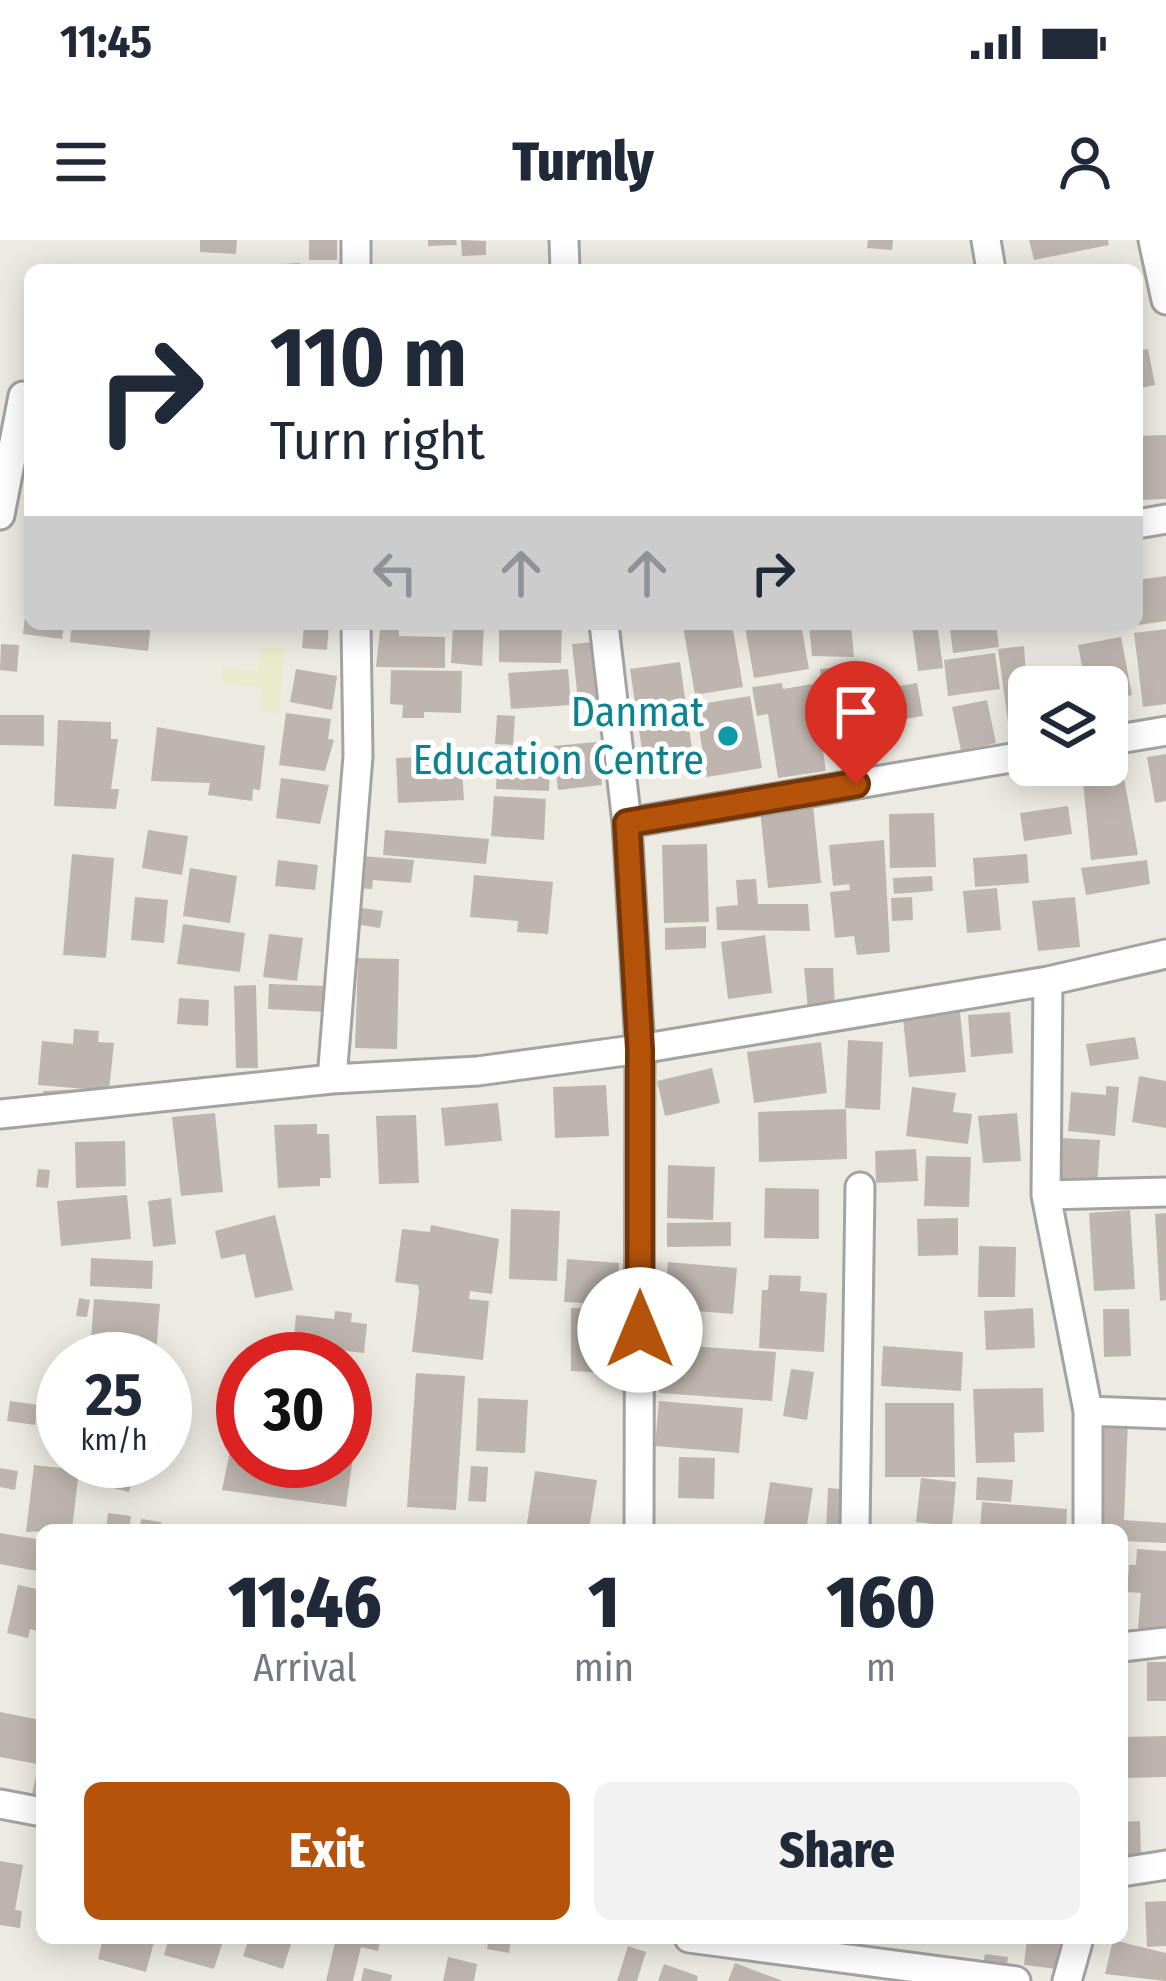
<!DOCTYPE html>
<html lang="en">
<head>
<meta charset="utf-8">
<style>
  :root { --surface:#fff; --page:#f2f2f3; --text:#1f2937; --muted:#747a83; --accent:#b45309 }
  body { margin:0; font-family:"Fira Sans Condensed",sans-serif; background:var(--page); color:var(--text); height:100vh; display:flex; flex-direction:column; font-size:45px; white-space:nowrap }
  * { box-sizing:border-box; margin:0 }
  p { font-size:39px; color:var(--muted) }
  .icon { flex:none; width:66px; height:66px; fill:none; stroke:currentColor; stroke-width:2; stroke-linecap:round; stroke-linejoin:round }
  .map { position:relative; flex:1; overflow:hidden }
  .details { position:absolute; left:36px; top:1284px; width:1092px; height:420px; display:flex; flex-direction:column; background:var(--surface); border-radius:18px; box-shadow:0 6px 30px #0003 }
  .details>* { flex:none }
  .banner { position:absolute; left:24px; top:24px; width:1119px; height:366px; border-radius:18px; box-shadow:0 6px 30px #0003; background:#fff; color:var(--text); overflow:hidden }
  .tools { position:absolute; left:1008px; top:426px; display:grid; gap:24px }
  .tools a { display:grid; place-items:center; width:120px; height:120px; border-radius:18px; background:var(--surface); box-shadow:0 6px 30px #0003; font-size:60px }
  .speed { position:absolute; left:36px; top:1092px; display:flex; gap:24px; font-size:60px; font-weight:700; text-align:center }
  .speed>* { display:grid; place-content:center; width:156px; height:156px; border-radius:50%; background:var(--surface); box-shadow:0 6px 30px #0003; line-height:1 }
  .speed small { font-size:30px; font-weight:400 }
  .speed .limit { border:18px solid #d22; background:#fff; color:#111 }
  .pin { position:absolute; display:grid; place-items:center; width:102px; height:102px; color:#fff; margin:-123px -51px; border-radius:50% 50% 50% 0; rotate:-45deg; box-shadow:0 0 12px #0007 }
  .pin .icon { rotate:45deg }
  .me { position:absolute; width:132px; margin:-66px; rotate:0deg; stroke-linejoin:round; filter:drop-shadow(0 0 9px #0008) }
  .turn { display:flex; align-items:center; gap:42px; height:252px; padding:0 48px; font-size:54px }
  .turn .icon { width:156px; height:156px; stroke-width:2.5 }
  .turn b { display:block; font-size:84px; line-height:102px }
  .lanes { display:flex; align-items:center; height:114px; padding:0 48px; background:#0003; justify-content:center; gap:60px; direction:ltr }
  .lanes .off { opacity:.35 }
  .eta { display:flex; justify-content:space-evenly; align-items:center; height:204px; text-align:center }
  .eta b { font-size:72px; font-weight:800; line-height:84px }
  .cta { display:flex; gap:24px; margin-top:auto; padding:24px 48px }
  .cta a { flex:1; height:138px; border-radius:18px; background:var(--accent); color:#fff; font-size:48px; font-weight:800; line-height:138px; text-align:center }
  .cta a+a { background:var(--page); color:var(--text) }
  .status { display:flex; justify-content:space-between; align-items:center; height:84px; padding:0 60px; background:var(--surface); direction:ltr }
  .status svg { height:33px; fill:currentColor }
  header { display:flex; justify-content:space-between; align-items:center; height:156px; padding:0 48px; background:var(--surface); font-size:54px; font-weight:800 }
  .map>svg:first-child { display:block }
  .farmland { fill:#e8eccc }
  .building { fill:#beb6ae }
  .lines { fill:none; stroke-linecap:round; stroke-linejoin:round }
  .street-casing { stroke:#a3a3a3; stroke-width:33 }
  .street { stroke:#fff; stroke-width:27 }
  .route-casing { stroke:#753606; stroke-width:30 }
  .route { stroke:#b45309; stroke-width:21 }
  .culture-dot { fill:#0f9aa8; stroke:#fff; stroke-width:4.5 }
  .labels { text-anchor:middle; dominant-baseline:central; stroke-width:10; stroke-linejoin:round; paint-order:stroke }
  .culture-label { font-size:42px; fill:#0d838f; stroke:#fff; text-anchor:end }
</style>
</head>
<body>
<div class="status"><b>11:45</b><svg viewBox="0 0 49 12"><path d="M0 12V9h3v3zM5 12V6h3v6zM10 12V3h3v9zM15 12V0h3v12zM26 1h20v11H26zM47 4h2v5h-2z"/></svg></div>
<header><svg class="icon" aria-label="menu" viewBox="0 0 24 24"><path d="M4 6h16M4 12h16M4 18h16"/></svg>Turnly<svg class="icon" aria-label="person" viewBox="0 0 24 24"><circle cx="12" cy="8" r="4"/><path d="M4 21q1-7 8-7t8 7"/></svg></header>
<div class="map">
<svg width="1166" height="1741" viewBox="0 0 1166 1741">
  <rect width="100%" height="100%" fill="#edeae1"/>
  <path class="farmland" d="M260,406l24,2 -5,65 -19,-1 2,-25 -40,-3 1,-17 35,3z"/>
  <path class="building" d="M200,0h37l-1,14 -36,-2z
    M309,0h28v20h-28z
    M428,0h28l1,5 -29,1z
    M461,0l25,1v14l-24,1z
    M868,0h25l-1,10 -25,-2z
    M1029,0h79l1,5 -75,15z
    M300,23v7h-43v-4z
    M1148,109l7,36 -18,4v-38z
    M1166,195v64l-29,1v-64z
    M1166,336v45l-28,4 -1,-45z
    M27,360l3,24h34l-2,15 -39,-5z
    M72,384h79l-3,27 -78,-9z
    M304,384h25l-2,26 -25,-2z
    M453,384h31l-2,42 -31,-3z
    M499,384h63l-1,39 -62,-1z
    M732,384l11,63 -48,8 -12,-69z
    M801,384l8,45 -55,9 -9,-51z
    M809,384h42l3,33 -42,-1z
    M937,384l6,44 -25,3 -6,-45z
    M996,384l3,23 -46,6 -3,-24z
    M1166,389v75l-23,3 -9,-74z
    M380,390h19v6l46,1v31l-69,-1z
    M1121,397l11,58 -25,5v-13h-21l-8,-42z
    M595,402l7,66 -23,2 -7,-66z
    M1,404l18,1 -2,27 -17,-2z
    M1024,406l5,74 -21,2 -10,-73z
    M995,413l5,36 -52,7 -4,-36z
    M680,422l13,94 -49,7 -14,-94z
    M846,427l2,27 -25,2 -3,-27z
    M296,429l41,7 -5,34 -42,-8z
    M568,429l3,36 -60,4 -3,-36z
    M391,430l71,1 -1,42 -37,-1v6h-22l1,-13 -13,-1z
    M782,443l1,6 30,-5 13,87 -48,7 -10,-64 -11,2 -5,-29z
    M917,443l6,33 -48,8 -6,-33z
    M750,456l12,72 -55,9 -12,-72z
    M987,460l9,43 -35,8 -9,-44z
    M286,473l45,6 -3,20 6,1 -9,31 -46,-6z
    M0,475h44v31l-44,-1z
    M497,475l18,1 -2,29 -18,-1z
    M58,480l53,2v17h7l-7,50h8l-3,20 -62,-3z
    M157,487l108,19 -5,44 -7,-1 -1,12 -44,-6 2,-12 -59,-2z
    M597,502l5,43 -44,5 -5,-44z
    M498,508l53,2 -2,41 -53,-2z
    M1166,514v47l-11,2 -8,-46z
    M461,515l3,45 -66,3 -2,-45z
    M1122,527l16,88 -47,5 -9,-87z
    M281,538l48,7 -9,39 -44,-6z
    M494,556l52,3 -2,41 -53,-4z
    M813,565l8,78 -53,5 -8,-78z
    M1068,566l4,28 -48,7 -4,-28z
    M934,573l2,54 -46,1 -1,-54z
    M148,590l40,6 -6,39 -40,-7z
    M385,590l104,9 -3,25 -103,-9z
    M884,600l6,112 -33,3 -3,-19 -19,2 -5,-46 20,-2 -1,-6 -16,2 -4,-41z
    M707,604l2,78 -45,1 -2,-78z
    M72,614l42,4 -8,100 -43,-3z
    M1027,614l2,29 -54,4 -2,-29z
    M360,616l54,4 -3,23 -38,-3 -1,9 -15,-1z
    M278,620l40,5 -3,25 -40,-4z
    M1147,620l3,24 -64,11 -5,-27z
    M190,628l47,8 -7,47 -47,-7z
    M474,635l79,7 -5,52 -31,-2 1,-11 -48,-4z
    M932,636l1,15 -39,3 -1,-16z
    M756,639l2,25h50l2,27 -93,-1 -1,-23 22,-2 -2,-25z
    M997,648l4,42 -34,3 -4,-42z
    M135,657l33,3 -4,43 -33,-3z
    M912,657l1,23 -21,1 -1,-23z
    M1075,657l5,50 -42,4 -6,-50z
    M356,667l27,4 -3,17 -26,-4z
    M183,684l62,9 -5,39 -63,-8z
    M706,686v22l-41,2v-22z
    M269,694l34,4 -6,43 -34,-4z
    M765,695l7,58 -44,6 -7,-57z
    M358,718l41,1 -2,90 -42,-1z
    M804,728h29l2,39 -27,3z
    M269,744l59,2 -2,26 -58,-3z
    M256,745l2,83h-22l-2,-82z
    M179,758l30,2 -1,26 -31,-2z
    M960,772l6,60 -57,5 -6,-59z
    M1010,772l3,41 -42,4 -3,-42z
    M74,789l25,2 -1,11 16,1 -5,48 -71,-6 4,-44 31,3z
    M1135,797l4,22 -49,7 -4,-22z
    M848,800l35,2 -3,68 -35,-2z
    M821,802l6,51 -73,10 -7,-51z
    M712,828l8,35 -55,13 -8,-35z
    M1139,836l27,5v47l-34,-6z
    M606,845l3,51 -54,2 -2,-51z
    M1106,846l13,1 -4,49 -47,-5 3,-39 35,3z
    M912,847l44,6 -3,19 19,2 -4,30 -62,-8z
    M85,849l1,15 -42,3 -1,-16z
    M498,863l4,38 -57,5 -4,-38z
    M846,869l1,50 -88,3 -1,-50z
    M215,873l8,79 -42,4 -9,-79z
    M1017,873l4,48 -38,2 -5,-47z
    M416,875l3,68 -40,1 -3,-68z
    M317,884v10h12l2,44h-11v8l-42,2 -4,-63z
    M1060,898l40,2 -3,50 -40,-2z
    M125,901l1,45 -50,2 -1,-46z
    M916,909l2,32 -42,2 -1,-32z
    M926,916l45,1 -2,50 -45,-1z
    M668,925l47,2 -2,53 -46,-2z
    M38,929l12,1 -2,18 -12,-1z
    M765,948l54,1v50l-55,-1z
    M127,955l4,44 -70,7 -4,-45z
    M171,958l5,46 -23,3 -5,-46z
    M511,969l49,2 -3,70 -48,-2z
    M1130,970l5,79 -41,2 -5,-78z
    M1166,973v87l-6,1 -5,-87z
    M275,975l18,75 -38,8 -10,-44 -24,5 -6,-28z
    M958,978v37l-40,1 -1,-37z
    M731,982v24l-64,1v-24z
    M431,985l68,14 -7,55 -22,-3 -1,8 20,2 -6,59 -71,-8 7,-60 -1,-7 -23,-3 7,-53 28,3z
    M979,1006l37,1 -1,50h-37z
    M91,1018l62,3 -1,28 -62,-3z
    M567,1019l52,4 -3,42 -52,-3z
    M668,1022l69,6 -4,46 -36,-3 -1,13 -33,-3z
    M769,1035l32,1 -1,15 27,2 -3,59 -65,-4 3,-58h6z
    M79,1058l11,2 -3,17 -11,-1z
    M94,1059l66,5 -4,49 -66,1z
    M571,1068l39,1 -1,64 -38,-2z
    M1033,1068l2,40 -49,2 -2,-39z
    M1103,1069h26l2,47 -27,1z
    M335,1071l17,2 -1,9 16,2 -3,29 -53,-6 -1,6 -17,-2 3,-36 38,4z
    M663,1104l113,8 -4,49 -113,-8z
    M883,1106l80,6 -2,39 -80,-5z
    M241,1112l26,4 -24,3v68l-13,-3z
    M791,1129l23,3 -7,48 -24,-4z
    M416,1133l49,3 -9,134 -49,-3z
    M1043,1148l1,44 -30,1 1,29 -39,1 -3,-74z
    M165,1155l22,4 -1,43 -21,-4z
    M478,1158l50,2 -3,53 -49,-2z
    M10,1161l28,4 -3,20 -28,-4z
    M659,1161l84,7 -4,45 -84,-7z
    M885,1163h69l1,74h-70z
    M1102,1179l26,2 -4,99 42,3v20l-44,-2v-11h-25z
    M232,1201l11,1v19l110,-4 -7,50 -124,-17z
    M679,1217l36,1 -1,41 -36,-1z
    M90,1221h47l-8,31 -44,-11z
    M34,1225l45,5 -7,60 -46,2z
    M471,1226l17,1 -2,35 -18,-1z
    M0,1228l18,3 -3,19 -15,-3z
    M535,1231l62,9 -8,50h-63z
    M977,1237l36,3 -2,22 -35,-2z
    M921,1238l35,4 -4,44 -36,-4z
    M770,1242l43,6 -7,42h-43z
    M828,1248l24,2 -4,40h-22z
    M982,1262l85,7 -1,21h-86z
    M108,1273l23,3 -2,14h-23z
    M141,1279l20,3 -1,8h-20z
    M0,1293l42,7v32l-42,-8z
    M1137,1309l29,2v79l-28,-2 3,-35 -14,-1 2,-27h7z
    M18,1345l24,5v42l-12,-3 -2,9 -21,-5z
    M1147,1422h19v39h-19z
    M0,1472l40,8 -3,44 -37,-7z
    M1166,1496v41l-44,1v-41z
    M36,1535l6,1v31l-12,-2z
    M1140,1581l1,40h-19v-39z
    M0,1621l23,4 -8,45 7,1 -2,17 -20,-3z
    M1166,1661v45l-19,1 -2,-45z
    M103,1698h52l-9,34 -48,-13z
    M169,1698h55l-10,31 -50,-14z
    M249,1698h44l-10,31 -40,-13z
    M336,1698h45l-3,13 -17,-4 -8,34h-27z
    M489,1698h22l-2,15 -22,-4z
    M1027,1698h42l-4,32 -41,-5z
    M1113,1700l53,13v28l-61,-7z
    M628,1706l18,6 -9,29h-20z
    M985,1714l23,3 -2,17 -24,-4z
    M448,1717l29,7 -3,17h-31z
    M735,1723l48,18h-55z
    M664,1724l34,12 -1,5h-39z
    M364,1728l28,7 -1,6h-30z"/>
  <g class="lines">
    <defs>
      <path id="street" d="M564,0l1,30
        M986,0l5,30
        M1153,0l13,60
        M356,30v-30
        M0,275l23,-119h7
        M1137,284l29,-5
        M604,384l23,199 13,226 -1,481
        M1107,501l59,-10
        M627,583l402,-68
        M1048,741l-2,214 42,216v119
        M332,839l26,-323 -2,-132
        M0,874l332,-35 146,-8 162,-22 408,-68 118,-27
        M1046,955l120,-3
        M1088,1171l78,3
        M855,1290l5,-343
        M1122,1407l44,-5
        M0,1564l42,8
        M1122,1632l44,-7
        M689,1698l327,43
        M1067,1741l12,-43"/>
    </defs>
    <use href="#street" class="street-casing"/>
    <use href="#street" class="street"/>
  </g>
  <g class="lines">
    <defs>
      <path id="route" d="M640,1090v-281l-13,-226 229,-39"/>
    </defs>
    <use href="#route" class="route-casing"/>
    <use href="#route" class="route"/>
  </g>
  <circle class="culture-dot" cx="728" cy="496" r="12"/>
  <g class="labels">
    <g class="culture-label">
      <text x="704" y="472">Danmat<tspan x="704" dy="48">Education Centre</tspan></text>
    </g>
  </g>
</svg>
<div class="tools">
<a><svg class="icon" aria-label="layers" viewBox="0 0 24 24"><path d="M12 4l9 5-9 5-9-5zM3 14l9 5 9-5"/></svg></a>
</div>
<div class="speed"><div>25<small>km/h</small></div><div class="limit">30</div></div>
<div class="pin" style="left:856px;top:544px;background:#d93025"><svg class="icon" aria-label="arrive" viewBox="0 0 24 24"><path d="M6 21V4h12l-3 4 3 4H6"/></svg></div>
<svg class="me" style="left:640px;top:1090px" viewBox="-20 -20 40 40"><circle r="19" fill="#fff"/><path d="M0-13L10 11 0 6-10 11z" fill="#b45309"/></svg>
<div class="banner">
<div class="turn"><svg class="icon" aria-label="right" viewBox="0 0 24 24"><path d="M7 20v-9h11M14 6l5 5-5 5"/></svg><div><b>110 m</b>Turn right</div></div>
<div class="lanes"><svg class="icon off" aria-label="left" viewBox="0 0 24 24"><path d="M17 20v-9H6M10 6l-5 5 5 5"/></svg><svg class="icon off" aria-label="ahead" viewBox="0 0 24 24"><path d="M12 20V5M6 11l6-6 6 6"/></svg><svg class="icon off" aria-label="ahead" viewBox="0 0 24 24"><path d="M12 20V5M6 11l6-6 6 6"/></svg><svg class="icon" aria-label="right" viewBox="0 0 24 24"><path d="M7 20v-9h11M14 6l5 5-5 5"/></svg></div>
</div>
<section class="details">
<div class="eta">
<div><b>11:46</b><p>Arrival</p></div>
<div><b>1</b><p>min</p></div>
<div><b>160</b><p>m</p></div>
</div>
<div class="cta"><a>Exit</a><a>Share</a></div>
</section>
</div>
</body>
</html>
